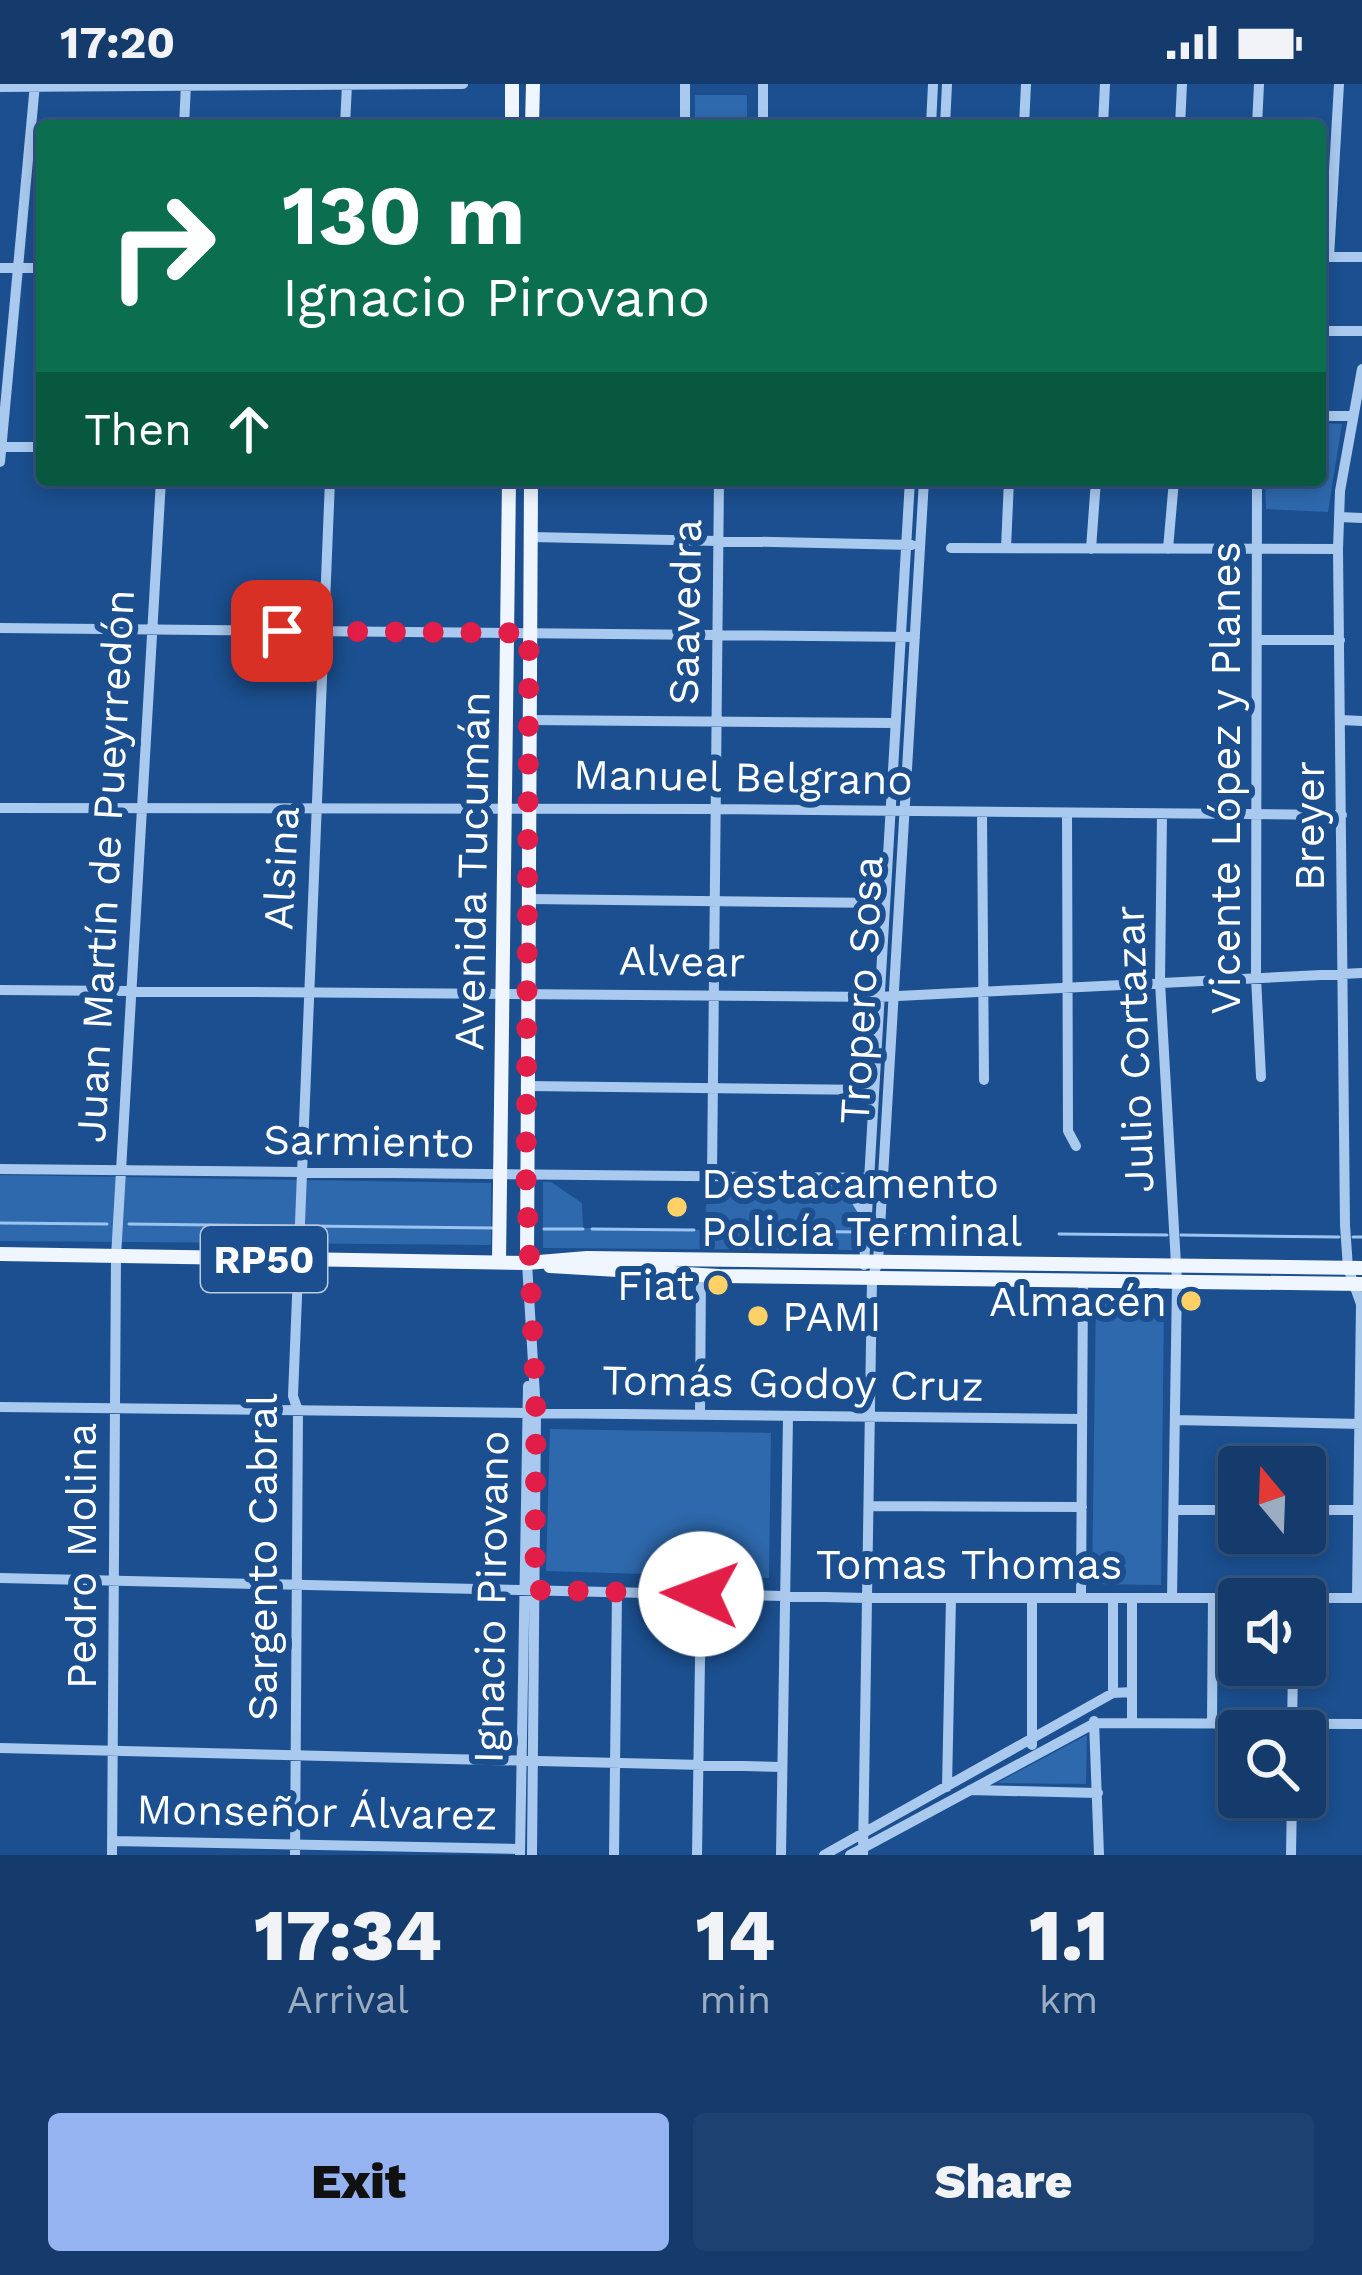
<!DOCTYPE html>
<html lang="en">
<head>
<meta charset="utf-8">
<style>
  :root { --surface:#143b6b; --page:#1d4271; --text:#f1f3f6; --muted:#9dadc1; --line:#33557e; --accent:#95b2f1 }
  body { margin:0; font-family:"Work Sans",sans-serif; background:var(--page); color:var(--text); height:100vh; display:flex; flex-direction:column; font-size:45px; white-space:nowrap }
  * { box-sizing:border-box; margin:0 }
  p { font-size:39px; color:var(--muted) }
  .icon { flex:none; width:66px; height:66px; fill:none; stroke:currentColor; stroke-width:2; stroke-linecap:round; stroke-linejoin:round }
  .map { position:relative; height:1771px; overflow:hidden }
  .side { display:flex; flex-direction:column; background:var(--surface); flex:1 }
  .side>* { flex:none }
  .banner { position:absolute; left:36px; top:36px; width:1290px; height:366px; border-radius:12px; box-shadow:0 6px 18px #0003,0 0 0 3px var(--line); background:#0b6e4f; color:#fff; overflow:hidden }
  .needle { width:78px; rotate:341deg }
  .controls { position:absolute; left:1218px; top:1362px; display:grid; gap:24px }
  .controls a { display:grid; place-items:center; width:108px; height:108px; border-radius:12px; background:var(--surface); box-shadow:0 6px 18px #0003,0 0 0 3px var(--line); font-size:60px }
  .pin { position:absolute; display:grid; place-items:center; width:102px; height:102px; color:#fff; margin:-51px; border-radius:24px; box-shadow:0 6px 18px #0006 }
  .me { position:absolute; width:132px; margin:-66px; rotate:272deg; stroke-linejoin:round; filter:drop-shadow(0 0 9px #0008) }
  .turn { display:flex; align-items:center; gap:42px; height:252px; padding:0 48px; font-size:54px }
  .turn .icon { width:156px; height:156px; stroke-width:2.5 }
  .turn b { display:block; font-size:84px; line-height:102px }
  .then { display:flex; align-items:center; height:114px; padding:0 48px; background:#0003; gap:24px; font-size:45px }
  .eta { display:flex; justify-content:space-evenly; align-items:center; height:204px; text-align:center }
  .eta b { font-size:72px; font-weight:800; line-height:84px }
  .primary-button { display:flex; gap:24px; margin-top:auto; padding:24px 48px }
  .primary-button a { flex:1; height:138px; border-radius:12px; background:var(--accent); color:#111; font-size:48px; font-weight:800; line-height:138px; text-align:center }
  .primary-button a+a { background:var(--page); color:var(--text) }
  .status { display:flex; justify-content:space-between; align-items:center; height:84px; padding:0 60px; background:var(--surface); direction:ltr }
  .status svg { height:33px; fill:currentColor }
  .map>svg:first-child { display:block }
  .green { fill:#2e69ad }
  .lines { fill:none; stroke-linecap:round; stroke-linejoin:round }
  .stream { stroke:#9cc4f0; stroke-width:3 }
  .minor { stroke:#a9c9ee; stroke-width:10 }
  .major { stroke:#f0f6ff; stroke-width:14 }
  .route { stroke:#e11d48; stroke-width:21; stroke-dasharray:0 37.8 }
  .poi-dot { fill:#ffd166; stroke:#1b4f8f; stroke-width:4.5 }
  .labels { text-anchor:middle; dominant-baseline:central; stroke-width:12; stroke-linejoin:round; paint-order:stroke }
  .shield { fill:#1b4f8f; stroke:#bbcadd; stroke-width:3 }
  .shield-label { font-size:39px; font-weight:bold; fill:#fff }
  .street-label { font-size:42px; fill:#fff; stroke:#1b4f8f }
  .poi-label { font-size:42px; fill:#fff; stroke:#1b4f8f; text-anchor:start }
</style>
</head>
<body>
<div class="status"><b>17:20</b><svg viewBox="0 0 49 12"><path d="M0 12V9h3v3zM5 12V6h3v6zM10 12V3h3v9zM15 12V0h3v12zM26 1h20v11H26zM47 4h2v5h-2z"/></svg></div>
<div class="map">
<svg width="1362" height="1771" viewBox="0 0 1362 1771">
  <rect width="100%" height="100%" fill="#1b4f8f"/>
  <path class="green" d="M695,11h52v31h-52z
    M1320,339l22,1 -14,88 -62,-3 -1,-29h55z
    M0,1091l491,8v62l-491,-4z
    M726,1097l134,4 -2,65 -315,-2v-66h8l31,21 1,25 122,2 1,-25z
    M1096,1209l68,1 -3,291 -69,-1z
    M550,1345l221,4 -2,145 -223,-7z
    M1087,1651l-1,49 -89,-1z"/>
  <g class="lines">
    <path class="stream" d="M0,1139l107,1
      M129,1140l166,2
      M306,1142l188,2
      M544,1145h39
      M592,1145l102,1
      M703,1146l153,2
      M886,1148l43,1
      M942,1149l78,1
      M1059,1150l108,1
      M1181,1151l158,2
      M1353,1153h9"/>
    <path class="minor" d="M0,3l463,-3
      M184,42l2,-42
      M345,42l2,-42
      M685,42v-42
      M763,42v-42
      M931,42l2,-42
      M945,42l2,-42
      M1024,42l2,-42
      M1103,42l2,-42
      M1180,42l2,-42
      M1257,42l2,-42
      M1320,173h42
      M1329,173l10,-173
      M0,184h42
      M1320,247h42
      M1320,332h33
      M0,363h42
      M0,378l35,-378
      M1257,396l-1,497 5,100
      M1339,433l23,1
      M531,453l381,8
      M951,464l387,1
      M1006,464l3,-68
      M1091,465l5,-69
      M1168,465l6,-69
      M0,544l915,9
      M1258,556h82
      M529,636l366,3
      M1341,636l21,1
      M0,724l716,1 626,6
      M982,728l2,268
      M1067,729l1,318 8,15
      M1162,730l-2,168 17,300 -5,316
      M528,815l356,4
      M0,906l878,7 484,-24
      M526,1002l347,4
      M0,1085l882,9
      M712,1092l7,-696
      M831,1095l23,18 10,16
      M527,1179l9,149 -4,443
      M864,1181l46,-785
      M0,1323l1082,12
      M700,1331l1,-142
      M1175,1336l187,4
      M869,1422l213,1
      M1174,1426h65
      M1305,1426h57
      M0,1494l867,20h495
      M1081,1514l2,-317
      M1113,1514v95
      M1132,1514v124
      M1357,1514l4,-294 -13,-36 -3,-43 -7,-676 2,-58 22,-122
      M1094,1637l5,134
      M1212,1638l1,-124
      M1292,1647l1,-66
      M1032,1661v-147
      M0,1664l782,19
      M947,1703l4,-189
      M970,1706l128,3
      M112,1757l408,8
      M112,1771l4,-598 45,-777
      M295,1771l3,-444 -5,-15 37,-916
      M520,1771l8,-469
      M614,1771l3,-263
      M697,1771l4,-260
      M781,1771l7,-438
      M824,1771l289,-162 19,-1
      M850,1771l245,-132 267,1
      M863,1771l9,-577 6,-16 46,-782
      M1291,1771l1,-58"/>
    <path class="major" d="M512,42v-42
      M532,42l1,-42
      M0,1170l527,9 60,-5 775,10
      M499,1178l10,-782
      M527,1179l4,-783
      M550,1182l169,10 643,8"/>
  </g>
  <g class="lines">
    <path class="route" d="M282,547l247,2 -3,543 10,236 -1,178 166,4"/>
  </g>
  <g class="poi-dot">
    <circle cx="677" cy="1123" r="12"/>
    <circle cx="718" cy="1201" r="12"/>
    <circle cx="1191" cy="1217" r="12"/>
    <circle cx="758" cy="1232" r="12"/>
  </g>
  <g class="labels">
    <rect class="shield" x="201" y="1142" width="126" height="66" rx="9"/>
    <g class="shield-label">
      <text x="264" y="1175">RP50</text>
    </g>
    <g class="street-label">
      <text transform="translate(685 528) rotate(-89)">Saavedra</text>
      <text transform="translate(743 693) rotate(1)">Manuel Belgrano</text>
      <text transform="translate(1225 694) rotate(-90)">Vicente López y Planes</text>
      <text transform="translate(1309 742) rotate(-90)">Breyer</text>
      <text transform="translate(105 782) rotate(-87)">Juan Martín de Pueyrredón</text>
      <text transform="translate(281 784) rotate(-87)">Alsina</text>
      <text transform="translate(472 787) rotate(-89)">Avenida Tucumán</text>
      <text transform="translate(682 877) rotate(1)">Alvear</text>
      <text transform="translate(861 906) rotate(-87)">Tropero Sosa</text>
      <text transform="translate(1134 965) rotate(-92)">Julio Cortazar</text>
      <text transform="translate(369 1057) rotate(1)">Sarmiento</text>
      <text transform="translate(793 1299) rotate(1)">Tomás Godoy Cruz</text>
      <text transform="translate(81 1472) rotate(-90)">Pedro Molina</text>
      <text transform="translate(262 1473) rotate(-90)">Sargento Cabral</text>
      <text x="969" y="1480">Tomas Thomas</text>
      <text transform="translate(491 1513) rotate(-89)">Ignacio Pirovano</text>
      <text transform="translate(317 1728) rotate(1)">Monseñor Álvarez</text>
    </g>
    <g class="poi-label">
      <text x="701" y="1099">Destacamento<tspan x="701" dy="48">Policía Terminal</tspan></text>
      <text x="694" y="1201" text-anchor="end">Fiat</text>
      <text x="1167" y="1217" text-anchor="end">Almacén</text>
      <text x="782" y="1232">PAMI</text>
    </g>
  </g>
</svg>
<div class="controls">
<a><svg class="needle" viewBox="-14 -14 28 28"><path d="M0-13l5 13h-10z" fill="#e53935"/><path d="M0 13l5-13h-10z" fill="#9dadc1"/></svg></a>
<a><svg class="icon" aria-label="sound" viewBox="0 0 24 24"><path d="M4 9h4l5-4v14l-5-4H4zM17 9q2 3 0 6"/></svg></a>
<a><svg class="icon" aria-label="search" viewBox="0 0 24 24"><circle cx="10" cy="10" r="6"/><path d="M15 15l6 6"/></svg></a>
</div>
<div class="pin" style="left:282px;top:547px;background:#d93025"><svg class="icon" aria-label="arrive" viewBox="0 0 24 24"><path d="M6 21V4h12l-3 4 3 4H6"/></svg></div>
<svg class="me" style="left:701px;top:1510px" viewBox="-20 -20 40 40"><circle r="19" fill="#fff"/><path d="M0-13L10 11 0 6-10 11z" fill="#e11d48"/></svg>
<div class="banner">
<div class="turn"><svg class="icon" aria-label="right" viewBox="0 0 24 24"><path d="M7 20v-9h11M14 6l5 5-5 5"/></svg><div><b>130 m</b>Ignacio Pirovano</div></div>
<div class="then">Then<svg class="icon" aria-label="ahead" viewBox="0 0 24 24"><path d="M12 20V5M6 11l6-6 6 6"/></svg></div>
</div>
</div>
<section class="side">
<div class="eta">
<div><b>17:34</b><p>Arrival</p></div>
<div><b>14</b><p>min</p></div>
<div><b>1.1</b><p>km</p></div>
</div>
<div class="primary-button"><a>Exit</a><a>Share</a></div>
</section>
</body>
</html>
